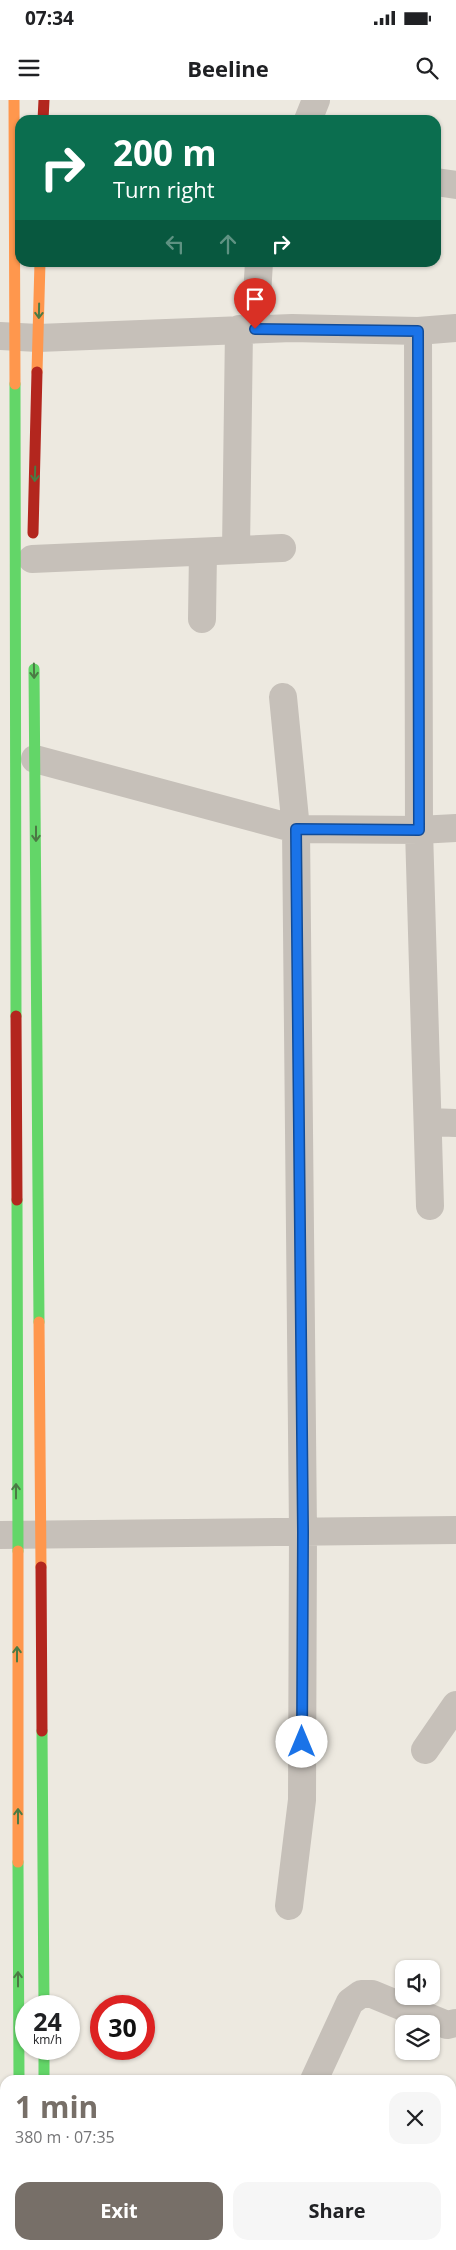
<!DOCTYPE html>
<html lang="en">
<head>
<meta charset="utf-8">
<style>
  :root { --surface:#fff; --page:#f6f6f6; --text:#202124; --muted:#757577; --accent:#776f68 }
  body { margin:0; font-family:"Open Sans",sans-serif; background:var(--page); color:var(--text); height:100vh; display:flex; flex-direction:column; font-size:19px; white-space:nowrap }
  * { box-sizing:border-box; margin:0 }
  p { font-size:16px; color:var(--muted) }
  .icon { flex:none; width:28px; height:28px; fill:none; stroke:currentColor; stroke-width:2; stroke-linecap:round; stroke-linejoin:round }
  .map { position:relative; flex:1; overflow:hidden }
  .details { position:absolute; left:0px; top:1975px; width:456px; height:175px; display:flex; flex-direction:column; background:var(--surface); border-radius:15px 15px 0 0; box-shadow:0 1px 4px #0004 }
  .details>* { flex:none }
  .hud { position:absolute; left:15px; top:15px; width:426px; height:152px; border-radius:15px; box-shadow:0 1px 4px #0004; background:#0b6e4f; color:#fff; overflow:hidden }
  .fabs { position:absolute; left:395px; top:1860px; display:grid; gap:10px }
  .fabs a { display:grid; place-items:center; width:45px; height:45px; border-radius:10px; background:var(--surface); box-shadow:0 1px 4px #0004; font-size:25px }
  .speed { position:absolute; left:15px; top:1895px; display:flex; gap:10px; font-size:25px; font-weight:700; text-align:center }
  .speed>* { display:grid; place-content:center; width:65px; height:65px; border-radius:50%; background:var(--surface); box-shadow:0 1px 4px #0004; line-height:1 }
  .speed small { font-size:12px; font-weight:400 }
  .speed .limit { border:8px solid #d22; background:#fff; color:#111 }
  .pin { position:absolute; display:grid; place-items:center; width:42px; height:42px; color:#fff; margin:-51px -21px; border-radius:50% 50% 50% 0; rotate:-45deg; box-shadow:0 0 5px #0007 }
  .pin .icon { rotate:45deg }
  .me { position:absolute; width:55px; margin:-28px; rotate:0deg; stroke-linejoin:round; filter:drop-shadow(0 0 4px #0008) }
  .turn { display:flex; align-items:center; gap:18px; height:105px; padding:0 15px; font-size:22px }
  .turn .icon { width:65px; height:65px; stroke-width:2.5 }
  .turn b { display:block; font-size:35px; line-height:42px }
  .lanes { display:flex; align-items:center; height:48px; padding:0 15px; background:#0003; justify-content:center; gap:25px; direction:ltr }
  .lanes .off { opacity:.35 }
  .round { display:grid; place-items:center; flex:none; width:52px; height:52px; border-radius:15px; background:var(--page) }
  .summary { display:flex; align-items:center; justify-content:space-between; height:85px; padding:0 15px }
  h1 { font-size:30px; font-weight:700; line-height:38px; color:var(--accent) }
  .primary-button { display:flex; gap:10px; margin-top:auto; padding:10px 15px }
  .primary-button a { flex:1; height:58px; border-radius:15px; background:var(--accent); color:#fff; font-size:20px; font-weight:700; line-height:58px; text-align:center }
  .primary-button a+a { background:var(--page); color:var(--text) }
  .status { display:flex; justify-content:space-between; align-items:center; height:35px; padding:0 25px; background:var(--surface); direction:ltr }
  .status svg { height:14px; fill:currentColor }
  header { display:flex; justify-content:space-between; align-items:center; height:65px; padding:0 15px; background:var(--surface); font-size:22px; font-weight:700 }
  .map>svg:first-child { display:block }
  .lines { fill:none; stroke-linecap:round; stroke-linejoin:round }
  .street { stroke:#c6c0b9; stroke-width:28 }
  .fast { stroke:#63d668; stroke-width:11 }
  .slow { stroke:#ff974d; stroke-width:11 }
  .jam { stroke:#b3261e; stroke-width:11 }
  .oneway { stroke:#4b7a44 }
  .route-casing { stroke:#114b97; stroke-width:12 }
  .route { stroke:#1a73e8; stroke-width:9 }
</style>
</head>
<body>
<div class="status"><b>07:34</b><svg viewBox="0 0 49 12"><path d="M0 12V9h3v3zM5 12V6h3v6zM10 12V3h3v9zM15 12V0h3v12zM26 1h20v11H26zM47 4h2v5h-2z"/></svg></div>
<header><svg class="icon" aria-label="menu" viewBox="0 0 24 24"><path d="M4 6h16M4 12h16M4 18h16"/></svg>Beeline<svg class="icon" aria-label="search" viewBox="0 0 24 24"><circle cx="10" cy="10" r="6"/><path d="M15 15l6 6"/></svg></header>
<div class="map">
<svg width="456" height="2150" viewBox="0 0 456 2150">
  <rect width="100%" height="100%" fill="#ede9e0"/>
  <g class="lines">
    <path class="street" d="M308,20l8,-20
      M436,82l20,3
      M255,229l4,-67
      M0,236l38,2 254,-10 126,3
      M236,450l3,-221
      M32,459l250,-11
      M202,519l1,-67
      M283,597l13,132 7,703 -1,268 -13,106
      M35,659l261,70 123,1 -1,-499 38,-3
      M428,1022l28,1
      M430,1106l-11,-376 37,-2
      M0,1435l456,-5
      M425,1650l31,-45
      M314,1980l36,-78 11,-8h11l75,31 9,-2
      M0,2078l5,2
      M451,2103h5
      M231,2150l3,-5"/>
    <path class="fast" d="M15,284l1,632
      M34,569l5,653
      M17,1100l1,351
      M42,1631l2,275
      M18,1762l1,218
      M44,1949v31
      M22,2145v5"/>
    <path class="slow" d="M14,0l1,284
      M37,272l3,-110
      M39,1222l2,245
      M18,1451v311
      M47,2145l1,5"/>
    <path class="jam" d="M43,20l1,-20
      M33,433l4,-161
      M16,916l1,184
      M41,1467l1,164"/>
  </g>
  <defs><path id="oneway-shaft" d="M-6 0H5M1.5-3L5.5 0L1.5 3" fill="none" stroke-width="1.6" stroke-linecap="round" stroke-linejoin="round" transform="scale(1.25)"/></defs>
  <g class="oneway">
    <use href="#oneway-shaft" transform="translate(39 211) rotate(91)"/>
    <use href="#oneway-shaft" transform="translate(35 374) rotate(92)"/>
    <use href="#oneway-shaft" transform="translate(34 571) rotate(89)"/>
    <use href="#oneway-shaft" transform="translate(36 734) rotate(90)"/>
    <use href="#oneway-shaft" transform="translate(16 1391) rotate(-90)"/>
    <use href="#oneway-shaft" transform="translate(17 1554) rotate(-90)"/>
    <use href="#oneway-shaft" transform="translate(18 1716) rotate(-90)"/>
    <use href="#oneway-shaft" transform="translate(18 1879) rotate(-90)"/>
  </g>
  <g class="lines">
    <defs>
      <path id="route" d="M255,229l163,2 1,499 -123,-1 7,703 -1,210"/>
    </defs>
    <use href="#route" class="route-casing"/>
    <use href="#route" class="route"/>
  </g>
</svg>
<div class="fabs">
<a><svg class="icon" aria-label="sound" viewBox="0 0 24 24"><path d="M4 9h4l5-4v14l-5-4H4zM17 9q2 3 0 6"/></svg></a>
<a><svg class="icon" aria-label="layers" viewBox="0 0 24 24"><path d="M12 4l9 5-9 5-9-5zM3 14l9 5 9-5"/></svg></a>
</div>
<div class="speed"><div>24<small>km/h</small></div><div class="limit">30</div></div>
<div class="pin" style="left:255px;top:229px;background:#d93025"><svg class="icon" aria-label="arrive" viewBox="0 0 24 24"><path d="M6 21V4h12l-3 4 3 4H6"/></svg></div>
<svg class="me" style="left:302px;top:1642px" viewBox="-20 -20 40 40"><circle r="19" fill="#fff"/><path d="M0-13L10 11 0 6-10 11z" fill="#1a73e8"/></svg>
<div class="hud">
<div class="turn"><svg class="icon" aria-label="right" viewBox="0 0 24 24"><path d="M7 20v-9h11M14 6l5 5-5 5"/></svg><div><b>200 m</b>Turn right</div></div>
<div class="lanes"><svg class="icon off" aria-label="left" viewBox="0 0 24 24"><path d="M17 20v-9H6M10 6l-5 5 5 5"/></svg><svg class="icon off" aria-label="ahead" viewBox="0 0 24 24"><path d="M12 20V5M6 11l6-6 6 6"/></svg><svg class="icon" aria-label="right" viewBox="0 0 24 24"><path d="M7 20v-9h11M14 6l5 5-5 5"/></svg></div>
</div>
<section class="details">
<div class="summary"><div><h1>1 min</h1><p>380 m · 07:35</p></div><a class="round"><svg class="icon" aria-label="close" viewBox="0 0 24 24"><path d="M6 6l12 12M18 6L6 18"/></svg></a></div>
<div class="primary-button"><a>Exit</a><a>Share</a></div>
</section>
</div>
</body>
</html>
